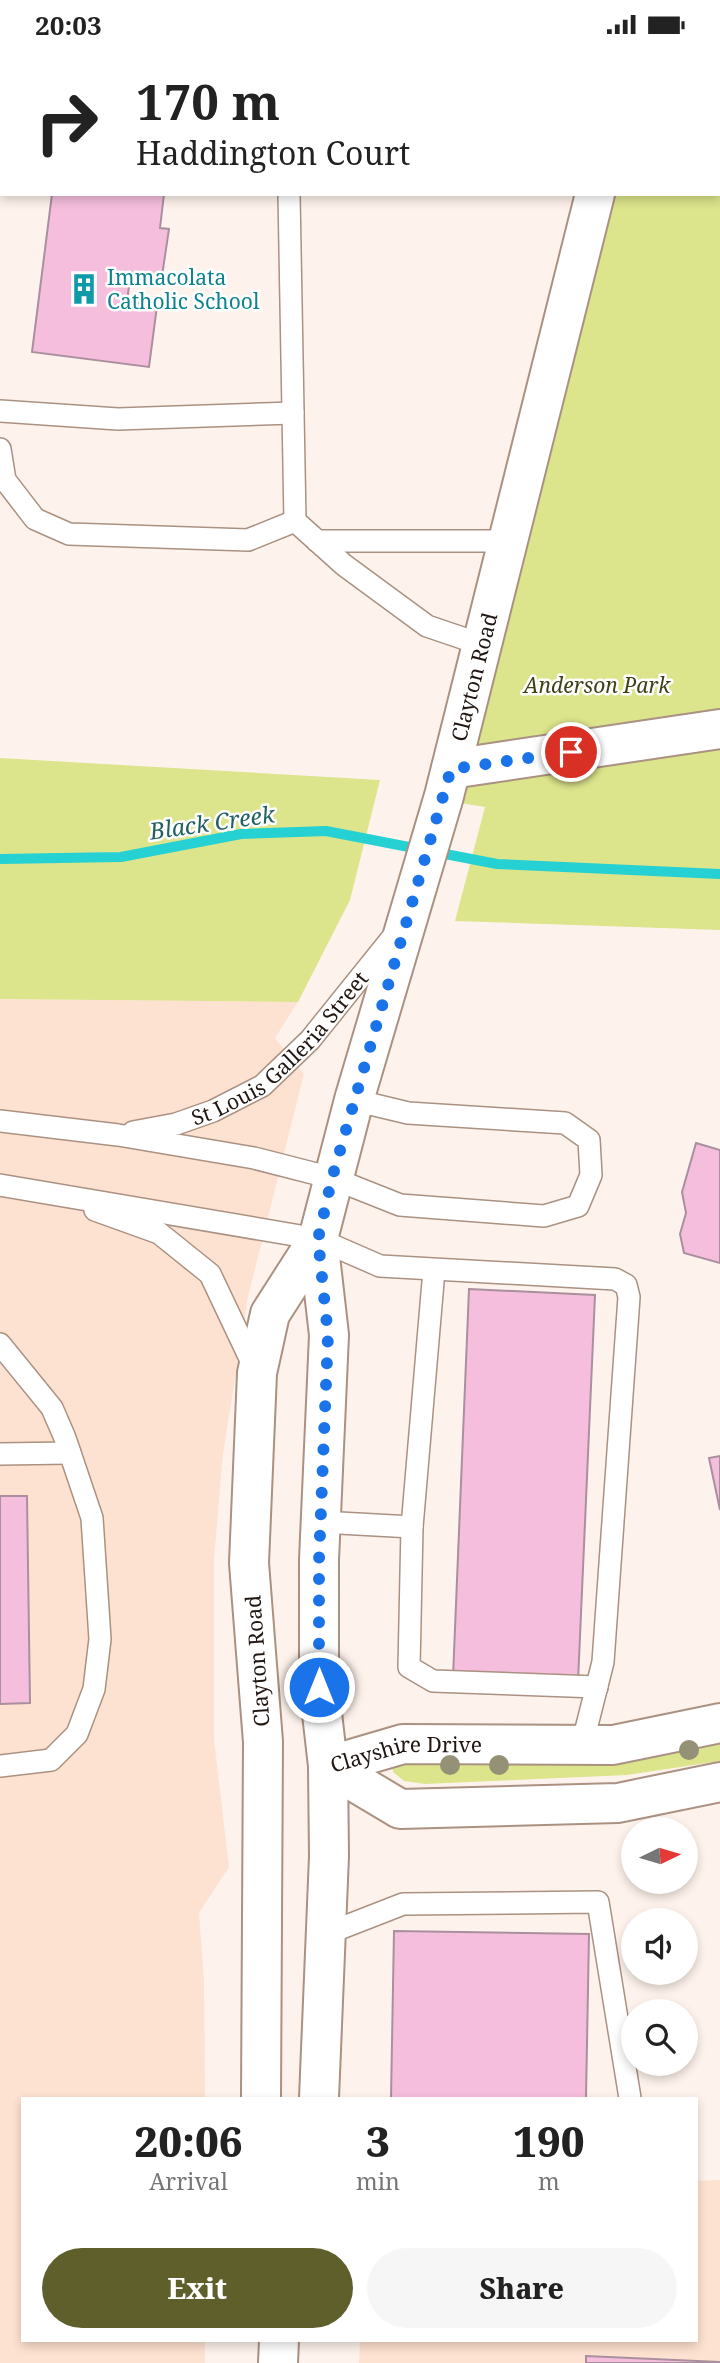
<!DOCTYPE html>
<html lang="en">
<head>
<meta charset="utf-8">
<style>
  :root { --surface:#fff; --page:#f6f6f6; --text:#222; --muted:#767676; --accent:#5f5f2c }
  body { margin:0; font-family:"Noto Serif",serif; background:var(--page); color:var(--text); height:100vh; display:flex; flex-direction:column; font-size:26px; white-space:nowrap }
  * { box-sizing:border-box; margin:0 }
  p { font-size:23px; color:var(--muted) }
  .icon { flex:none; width:38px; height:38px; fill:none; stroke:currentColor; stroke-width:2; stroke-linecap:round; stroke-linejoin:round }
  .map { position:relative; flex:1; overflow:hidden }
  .details { position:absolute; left:21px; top:2048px; width:677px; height:245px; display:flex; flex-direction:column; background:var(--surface); border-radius:0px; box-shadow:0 4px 10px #0003 }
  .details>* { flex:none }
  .hud { position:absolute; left:0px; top:0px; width:721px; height:147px; box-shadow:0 4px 10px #0003; background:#fff; color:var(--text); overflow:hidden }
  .needle { width:46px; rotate:85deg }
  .controls { position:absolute; left:621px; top:1768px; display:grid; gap:14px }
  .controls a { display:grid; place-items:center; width:77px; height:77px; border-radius:50%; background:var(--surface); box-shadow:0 4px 10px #0003; font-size:35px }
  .pin { position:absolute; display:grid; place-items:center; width:60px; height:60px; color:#fff; margin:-30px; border:4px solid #fff; border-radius:50%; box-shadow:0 2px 7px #0007 }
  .me { position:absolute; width:77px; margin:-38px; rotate:0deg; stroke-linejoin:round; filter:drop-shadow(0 0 5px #0008) }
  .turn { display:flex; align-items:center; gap:24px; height:147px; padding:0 21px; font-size:32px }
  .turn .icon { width:91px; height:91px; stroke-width:2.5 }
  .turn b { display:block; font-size:49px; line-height:60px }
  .eta { display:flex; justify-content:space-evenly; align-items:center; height:119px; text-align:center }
  .eta b { font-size:42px; font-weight:800; line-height:49px }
  .button { display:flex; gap:14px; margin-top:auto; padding:14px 21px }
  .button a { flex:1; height:80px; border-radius:42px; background:var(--accent); color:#fff; font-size:28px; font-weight:800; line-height:80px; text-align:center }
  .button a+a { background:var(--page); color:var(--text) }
  .status { display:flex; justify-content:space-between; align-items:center; height:49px; padding:0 35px; background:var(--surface); direction:ltr }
  .status svg { height:19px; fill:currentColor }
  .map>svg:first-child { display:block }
  .built { fill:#fee2d1 }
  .green { fill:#dce48c }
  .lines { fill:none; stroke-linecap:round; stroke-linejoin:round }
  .stream { stroke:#25d1d2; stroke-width:10 }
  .building { fill:#f6bedd; stroke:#aa8f9e; stroke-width:2 }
  .lane-casing { stroke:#aa9181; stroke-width:24 }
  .street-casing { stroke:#aa9181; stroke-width:42 }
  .secondary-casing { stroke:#aa9181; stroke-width:42 }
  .lane { stroke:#fff; stroke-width:21 }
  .street { stroke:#fff; stroke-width:38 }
  .secondary { stroke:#fff; stroke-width:38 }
  .tree { fill:#949176 }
  .route { stroke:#1a73e8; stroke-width:12; stroke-dasharray:0 21.6 }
  .labels { text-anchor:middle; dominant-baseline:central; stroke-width:5; stroke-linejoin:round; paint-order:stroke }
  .culture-label { font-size:21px; fill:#0d838f; stroke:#fff; text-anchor:start }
  .street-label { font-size:21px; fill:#211712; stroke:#fff }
  .park-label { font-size:21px; font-style:italic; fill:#3e4116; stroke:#fff }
  .water-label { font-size:23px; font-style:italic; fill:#226161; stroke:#fff }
</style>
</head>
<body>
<div class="status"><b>20:03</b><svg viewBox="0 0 49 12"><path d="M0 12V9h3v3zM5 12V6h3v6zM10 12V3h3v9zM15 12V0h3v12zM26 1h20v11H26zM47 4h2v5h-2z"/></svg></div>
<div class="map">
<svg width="720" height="2314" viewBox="0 0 720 2314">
  <rect width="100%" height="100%" fill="#fef3ec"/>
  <path class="built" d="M0,950l298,3 -23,36 29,36 -56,223 -25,157 -9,105v180l15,128 -30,46 5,67 1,118h-182v242h182v23h-205z
    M720,2131v183h-361l1,-23h336l1,-159z"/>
  <path class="green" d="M720,99v782l-265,-9 30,-114 -44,-7 154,-606h124z
    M0,709l380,22 -30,120 -52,102 -298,-3z
    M720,1682v30l-93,14 -202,9 -21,-3 -11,-9 -1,-8z"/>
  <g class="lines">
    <path class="stream" d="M719,122h1
      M0,810l121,-2 120,-23 85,-3 171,33 223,10"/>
  </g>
  <path class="building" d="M5,0h210l-210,2z
    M324,0h129v2h-129z
    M52,145h112l-4,34 9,1 -7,47 -31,-4 -4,29 30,5 -8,61 -117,-15z
    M696,1094l24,7v113l-36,-10 -4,-19 6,-21 -4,-21z
    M469,1240l126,6 -17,387 -125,-5z
    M720,1407v54l-11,-52z
    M0,1447h27l3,207 -30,1z
    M394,1882l195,3 -3,164h-195z
    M586,2307l134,6v1h-134z"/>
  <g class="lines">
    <defs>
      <g id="lane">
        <path d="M286,0v2"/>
        <path d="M289,145l6,327 49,44 83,61 56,19"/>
        <path d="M0,362l118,8 175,-6"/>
        <path d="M0,400l5,31 30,39 34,15 179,6 47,-19"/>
        <path d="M317,492h192"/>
        <path d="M0,1072l118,14 136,23 78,20 68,27 144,11 34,-10 13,-31 -2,-35 -24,-17 -157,-10 -54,-13"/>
        <path id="s1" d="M133,1083l43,-8 37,-13 49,-25 48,-46 82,-102"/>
        <path d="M0,1136l318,54 62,27 235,13 11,6 3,12 -26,365 -21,83"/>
        <path d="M95,1161l64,23 51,41 46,97"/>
        <path d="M0,1295l52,64 13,30 27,80 8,121 -6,50 -17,45 -26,26 -51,6"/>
        <path d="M0,1405l70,-1"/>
        <path d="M321,1473l91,5 22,-257"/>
        <path d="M412,1478l-3,140 24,14 164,6"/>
        <path d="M326,1885l77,-30 195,-2 32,196"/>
      </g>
      <g id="street">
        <path d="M451,720l269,-40"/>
        <path d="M328,1717l72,43 218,-6 102,-21"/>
        <path id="s2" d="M328,1717l75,-22 210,1 107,-22"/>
      </g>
      <g id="secondary">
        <path d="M629,2v-2"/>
        <path d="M261,2049l2,-356 -14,-179 8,-190 13,-59 48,-75"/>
        <path id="s3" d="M319,2049l10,-242 -1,-90 -9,-79v-127l10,-225 -11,-96 36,-139 90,-304 151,-602"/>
        <path d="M278,2314l1,-23"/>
      </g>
    </defs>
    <use href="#lane" class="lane-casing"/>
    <use href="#street" class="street-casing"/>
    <use href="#secondary" class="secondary-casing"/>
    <use href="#lane" class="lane"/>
    <use href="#street" class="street"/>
    <use href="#secondary" class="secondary"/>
  </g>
  <g class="tree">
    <circle cx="689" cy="1701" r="10"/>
    <circle cx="450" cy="1716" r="10"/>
    <circle cx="499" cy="1716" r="10"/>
  </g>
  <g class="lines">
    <path class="route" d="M319,1638v-127l9,-225 -10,-96 14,-61 119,-409 120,-17"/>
  </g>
  <defs>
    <symbol id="building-bare" viewBox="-9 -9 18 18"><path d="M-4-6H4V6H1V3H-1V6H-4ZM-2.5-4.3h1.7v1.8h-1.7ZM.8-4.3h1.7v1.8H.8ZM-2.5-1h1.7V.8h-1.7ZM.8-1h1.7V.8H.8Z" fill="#0f9aa8" stroke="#fff" stroke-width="2.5" paint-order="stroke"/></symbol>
  </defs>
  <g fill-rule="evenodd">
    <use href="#building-bare" x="62" y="218" width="44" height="44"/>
  </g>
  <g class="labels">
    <g class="culture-label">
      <text x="107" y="228">Immacolata<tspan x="107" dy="24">Catholic School</tspan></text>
    </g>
    <g class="street-label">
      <text stroke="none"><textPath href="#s3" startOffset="1444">Clayton Road</textPath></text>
      <text stroke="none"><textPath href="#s1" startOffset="175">St Louis Galleria Street</textPath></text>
      <text transform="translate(257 1612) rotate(-94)">Clayton Road</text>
      <text stroke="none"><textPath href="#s2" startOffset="80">Clayshire Drive</textPath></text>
    </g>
    <g class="park-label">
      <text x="597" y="636">Anderson Park</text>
    </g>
    <g class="water-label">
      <text transform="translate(212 773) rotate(-8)">Black Creek</text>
    </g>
  </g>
</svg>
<div class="controls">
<a><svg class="needle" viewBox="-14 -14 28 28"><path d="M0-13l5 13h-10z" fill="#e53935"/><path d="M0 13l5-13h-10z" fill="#767676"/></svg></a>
<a><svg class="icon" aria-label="sound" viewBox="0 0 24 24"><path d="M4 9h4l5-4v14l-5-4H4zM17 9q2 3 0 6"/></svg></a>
<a><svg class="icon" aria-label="search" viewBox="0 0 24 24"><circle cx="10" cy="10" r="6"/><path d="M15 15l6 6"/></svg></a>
</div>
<div class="pin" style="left:571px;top:703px;background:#d93025"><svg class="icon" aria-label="arrive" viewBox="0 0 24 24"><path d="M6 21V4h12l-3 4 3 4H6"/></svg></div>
<svg class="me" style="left:319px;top:1638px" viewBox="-20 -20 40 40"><circle r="17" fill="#1a73e8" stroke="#fff" stroke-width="3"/><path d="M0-11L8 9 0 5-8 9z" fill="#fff"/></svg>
<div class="hud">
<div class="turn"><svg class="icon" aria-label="right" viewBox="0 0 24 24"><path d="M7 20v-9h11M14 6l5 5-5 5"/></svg><div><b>170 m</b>Haddington Court</div></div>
</div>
<section class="details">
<div class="eta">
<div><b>20:06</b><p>Arrival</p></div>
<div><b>3</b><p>min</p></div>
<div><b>190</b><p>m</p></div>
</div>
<div class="button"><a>Exit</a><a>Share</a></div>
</section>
</div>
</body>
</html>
